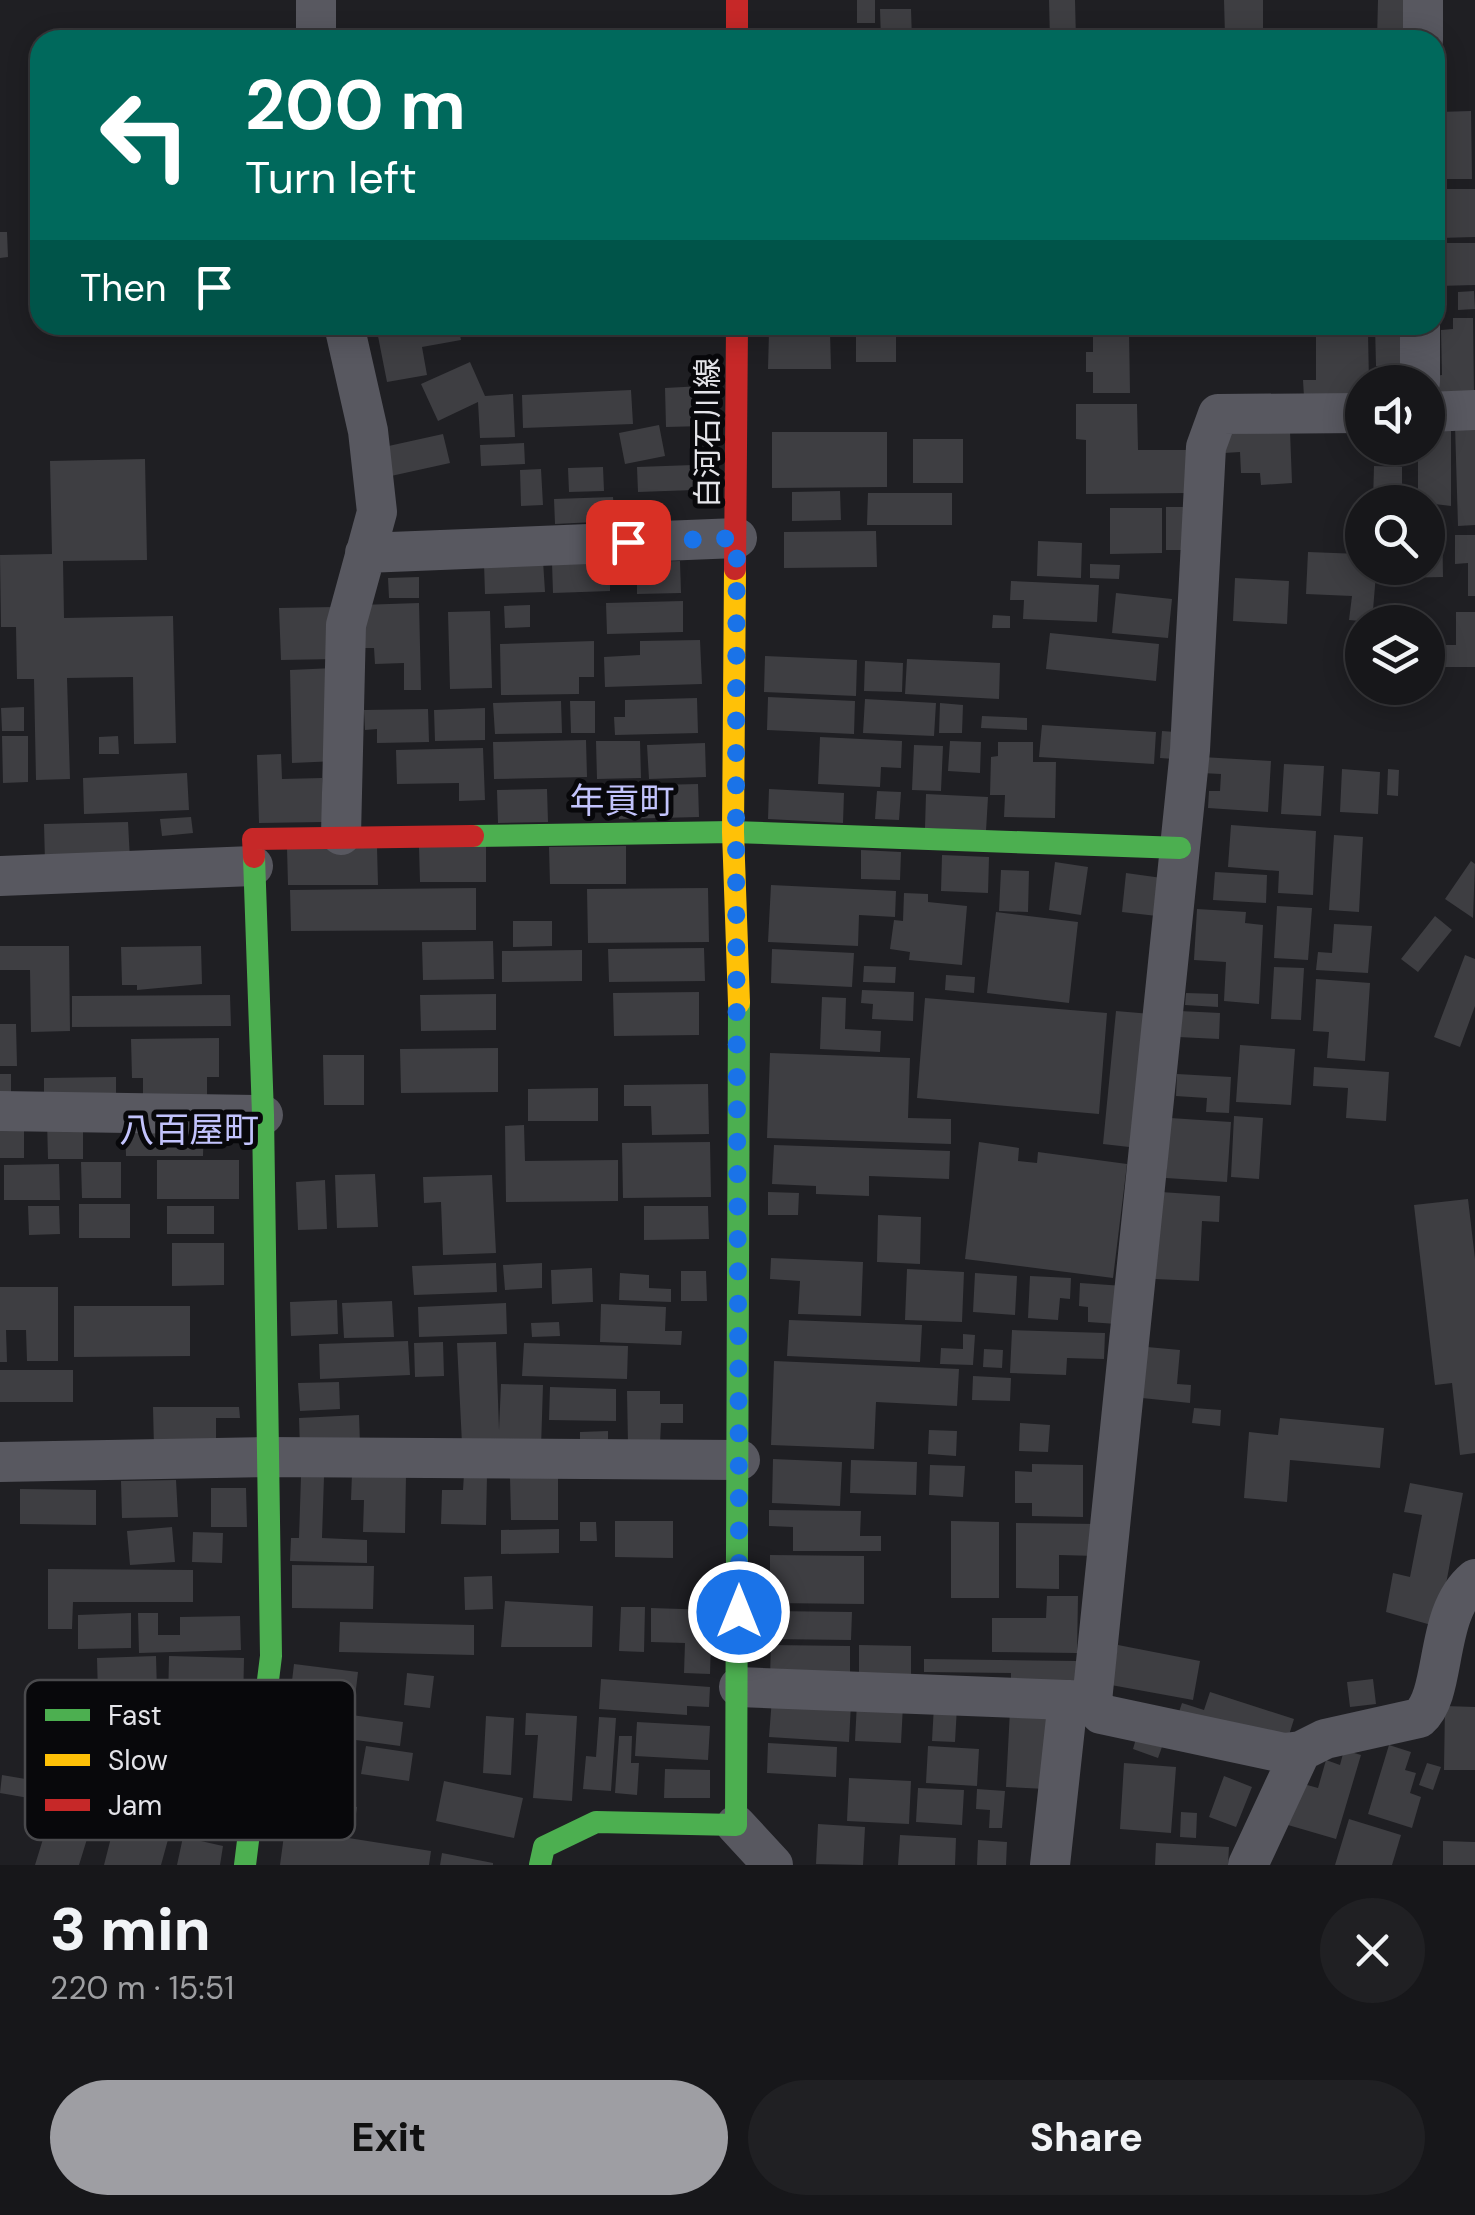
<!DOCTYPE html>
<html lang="en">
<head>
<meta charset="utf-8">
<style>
  :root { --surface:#17171a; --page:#202023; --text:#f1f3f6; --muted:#9e9fa2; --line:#363639; --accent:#9e9ea3 }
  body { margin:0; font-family:"DM Sans","Noto Sans JP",sans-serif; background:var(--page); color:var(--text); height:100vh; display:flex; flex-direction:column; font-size:38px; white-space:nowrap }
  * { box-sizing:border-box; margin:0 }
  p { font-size:32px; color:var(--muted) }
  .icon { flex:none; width:55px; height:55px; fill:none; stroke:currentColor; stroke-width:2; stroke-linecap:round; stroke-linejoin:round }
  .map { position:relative; height:1865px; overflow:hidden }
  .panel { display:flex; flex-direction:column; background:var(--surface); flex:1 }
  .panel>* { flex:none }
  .top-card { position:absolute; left:30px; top:30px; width:1415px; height:305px; border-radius:30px; box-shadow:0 5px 25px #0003,0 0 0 2px var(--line); background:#00695c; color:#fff; overflow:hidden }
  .fabs { position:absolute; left:1345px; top:365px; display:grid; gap:20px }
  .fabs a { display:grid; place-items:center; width:100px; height:100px; border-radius:50%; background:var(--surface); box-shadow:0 5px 25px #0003,0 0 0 2px var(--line); font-size:50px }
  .pin { position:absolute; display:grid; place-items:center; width:85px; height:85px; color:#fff; margin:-42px; border-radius:20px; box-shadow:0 5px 15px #0006 }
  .me { position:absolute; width:110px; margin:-55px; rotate:0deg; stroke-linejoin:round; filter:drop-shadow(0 0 8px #0008) }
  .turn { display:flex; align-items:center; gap:35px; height:210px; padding:0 50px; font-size:45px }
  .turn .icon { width:130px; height:130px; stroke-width:2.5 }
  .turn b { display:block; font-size:70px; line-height:85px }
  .then { display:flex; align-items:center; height:95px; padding:0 50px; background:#0003; gap:20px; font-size:38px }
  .round { display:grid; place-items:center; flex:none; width:105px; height:105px; border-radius:52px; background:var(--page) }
  .headline { display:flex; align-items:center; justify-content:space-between; height:170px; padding:0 50px }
  h1 { font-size:60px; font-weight:800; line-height:75px }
  .primary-button { display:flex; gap:20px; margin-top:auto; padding:20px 50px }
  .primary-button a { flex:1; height:115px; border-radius:60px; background:var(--accent); color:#111; font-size:40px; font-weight:800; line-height:115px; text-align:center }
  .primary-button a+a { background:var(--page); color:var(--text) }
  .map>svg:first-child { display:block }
  .building { fill:#3e3e42 }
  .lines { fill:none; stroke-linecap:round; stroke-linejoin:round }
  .street { stroke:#585860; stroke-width:40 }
  .fast { stroke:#4caf50; stroke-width:22 }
  .slow { stroke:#ffc107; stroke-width:22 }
  .jam { stroke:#c62828; stroke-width:22 }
  .route { stroke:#1a73e8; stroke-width:18; stroke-dasharray:0 32.4 }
  .labels { text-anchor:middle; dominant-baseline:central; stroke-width:10; stroke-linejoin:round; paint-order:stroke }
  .street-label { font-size:30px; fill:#e3e3e8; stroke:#08080b }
  .quarter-label { font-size:35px; fill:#c2c3fc; stroke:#08080b }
  .key { fill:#08080b; stroke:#4a4a4d; stroke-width:2.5 }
  .key-label { font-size:28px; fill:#e3e3e8 }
</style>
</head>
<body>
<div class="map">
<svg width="1475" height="1865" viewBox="0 0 1475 1865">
  <rect width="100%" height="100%" fill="#1f1f23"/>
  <path class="building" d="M857,0h18v23h-18z
    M1049,0h26l1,40h-26z
    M1224,0h39v35l-38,1z
    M1378,0h34l-1,40h-34z
    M880,9h31l1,31h-31z
    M980,29h28v11h-28z
    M809,30h47v10h-47z
    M923,31h45v9h-45z
    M1471,111l1,68h-32l-2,-67z
    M32,175h8v72h-5z
    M1438,189h37v48l-36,1z
    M0,232h7l1,25 -8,1z
    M1437,243h38v42l-37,1z
    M1474,291l1,18 -17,1v-18z
    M1453,318h20l1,77 -39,1v-20l7,-1 -1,-45 12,-1z
    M458,325l3,15 -39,7 5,28 -40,7 -11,-56z
    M1375,325h33v41h-32z
    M769,332h61l1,37h-63z
    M1093,332h36l1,61h-37v-21h-7v-20h7z
    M856,333l40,1v28h-40z
    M1316,333h52l1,49h-7v14l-58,1 -1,-17h13z
    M470,362l15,34 28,-2 2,43 -35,1 -2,-36 -40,19 -17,-37z
    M702,386l2,40 -38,1 -1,-39z
    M631,390l2,34 -110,4 -1,-33z
    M1076,404h61l1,46h50l1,43 -103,1v-54l-10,-1z
    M1475,424v101l-17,1 -3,-101z
    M659,425l6,31 -40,8 -6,-31z
    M1428,428h23v78l-33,-4v-50l-16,1v-5h26z
    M1290,431l2,52 -31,2 -1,-12h-19l-1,-21 -16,1 -1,-19z
    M772,432h115v55l-115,1z
    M443,434l7,29 -59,13 -7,-29z
    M913,439h50v44h-50z
    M524,443l1,21 -44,2 -1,-21z
    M145,459l2,101 -84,1 1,57 109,-2 3,127 -42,1 -1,-67 -66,1 3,101 -34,1 -2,-101h-17l-1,-52h-15l-1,-72 52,-1 -2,-93z
    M693,465l1,25 -56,2 -1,-25z
    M1374,466l28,1v35h-29z
    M603,467l1,24 -35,1 -1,-24z
    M541,469l2,36 -22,1 -1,-36z
    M840,491l1,29 -49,1v-29z
    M868,493h84v32h-85z
    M613,497l2,24 -60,3 -1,-25z
    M1166,507h26v43h-26z
    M1110,508h52v45l-52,1z
    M1442,516l1,61 -46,1 -1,-10h32v-51z
    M876,531l1,36 -93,1v-36z
    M1455,535h20v61h-7v-33l-13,1z
    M1038,541l44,2 -1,35 -44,-2z
    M1308,552l52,2v19l16,1 -4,48 -23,-2 3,-24 -46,-2z
    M543,561l2,31 -60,2 -1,-31z
    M680,561l1,32 -44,1v-32z
    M595,562v14l15,-1v16l-57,2 -1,-30z
    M1090,564l30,1 -1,14 -29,-1z
    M419,577v21h-30l-1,-20z
    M1235,578l54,3 -2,43 -54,-3z
    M1011,581l88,4 -2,37 -74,-3 1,-19h-14z
    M1116,593l56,6 -4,39 -56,-5z
    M683,601v31l-76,2 -1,-31z
    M419,603l2,87h-17v-27l-29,1 -1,-16h-12l-2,-43z
    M530,605v22l-25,1 -1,-22z
    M334,607l2,52 -55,1 -2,-52z
    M490,611l2,77 -42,1 -2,-77z
    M1456,612h19v55h-47v-22h28z
    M993,615l17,1v12h-18z
    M1050,633l109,11 -3,37 -110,-12z
    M700,640l2,44 -97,3 -1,-30 36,-2v-14z
    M594,641v36h-15v17l-78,1 -1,-51z
    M765,656l92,4 -1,36 -92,-4z
    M907,659l93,4 -1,36 -94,-5z
    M865,661l38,2 -1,29 -38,-1z
    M334,668l3,93 -45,2 -2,-93z
    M768,697l87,4 -1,33 -87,-4z
    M697,698l1,35 -83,2 -1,-18h11v-17z
    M865,699l71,4 -2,33 -71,-3z
    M561,701l1,32 -67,1 -2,-31z
    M570,701h25v32h-24z
    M940,703l23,2 -1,28h-23z
    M24,707v24h-22l-1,-23z
    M485,708v32l-50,1 -1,-31z
    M428,709l1,33 -52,1v-14l-12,1 -1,-20z
    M982,716l45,2v12l-46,-2z
    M1042,725l114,7 -2,32 -115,-7z
    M1162,731l13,1 -1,27 -14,-1z
    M2,736h26v46l-25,1z
    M118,736l1,18h-20v-17z
    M820,737l82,4 -1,27 -20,-1 -1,20 -62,-3z
    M586,740l1,37 -93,2 -1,-37z
    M596,741h44l1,37 -44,1z
    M950,741l31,1 -1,31 -32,-2z
    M998,742h35v20h23l-1,56 -51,-1 1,-22h-15l1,-38 7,-1z
    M705,743l1,34 -57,2 -2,-34z
    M914,745l29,1 -2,45 -29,-1z
    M483,748l2,52 -26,1v-18l-62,1 -1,-34z
    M281,754l1,25 40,-1 1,44 -64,1 -2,-68z
    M1202,757l69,4 -3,51 -60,-4 1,-17h11l1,-17 -20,-1z
    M1284,764l40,2 -3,50 -40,-2z
    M1342,769l38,3 -2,42 -38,-2z
    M1388,769l11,1 -1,26 -11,-1z
    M187,773l2,37 -105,4 -1,-36z
    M698,784l1,33 -80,2 -1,-33z
    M547,789l1,33 -50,1 -1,-33z
    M769,789l75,4 -1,30 -75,-4z
    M877,791l24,1 -2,28 -24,-1z
    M926,794l62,3 -2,34 -61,-3z
    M191,817l2,16 -31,3 -2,-17z
    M128,822l2,38 -85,2 -1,-38z
    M1231,825l85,6 -3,64 -35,-2 1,-22 -51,-4z
    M1334,835l29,2 -4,75 -30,-2z
    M486,846v36h-66l-1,-35z
    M626,846v38h-76l-1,-37z
    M377,847l1,38h-90l-1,-37z
    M861,850l40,2 -1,28 -39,-1z
    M942,855l47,2 -1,36 -47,-2z
    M1471,861l4,3 -2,54 -28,-19z
    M1055,862l33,5 -7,48 -32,-5z
    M1001,870l28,1 -1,41 -29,-1z
    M1215,872l52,3 -1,28 -53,-3z
    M1126,873l36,5 -5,38 -35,-4z
    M771,885l125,6 -1,26 -36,-2 -1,31 -90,-4z
    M476,888v42l-185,1 -1,-41z
    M708,888l1,54 -121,1 -1,-54z
    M904,893l24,1v8l39,4 -5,59 -53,-5 1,-8 -20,-3 4,-29 9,1z
    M1277,906l35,2 -4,52 -34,-2z
    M1197,909l49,3 -1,11 18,2 -4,79 -35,-3 2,-39 -32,-2z
    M996,912l82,10 -9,81 -82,-10z
    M1435,916l17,14 -34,42 -17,-13z
    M513,921h39v25l-39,1z
    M1334,924l38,2 -4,47 -52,-3 2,-18 14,1z
    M493,941l1,38 -71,1 -1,-38z
    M0,946h69l1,85 -39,1 -1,-62h-30z
    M201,946l1,38 -65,6v-5h-15l-1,-38z
    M704,948l1,33 -96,1 -1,-33z
    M772,949l82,4 -2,34 -81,-4z
    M582,950v31l-80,1v-31z
    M1465,955l10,4v47l-15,41 -26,-10z
    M864,966l32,1 -1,16 -32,-1z
    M1274,967l30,1 -3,52 -30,-1z
    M946,975l29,2 -1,16 -29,-3z
    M1316,979l54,4 -5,78 -38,-3 2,-26 -16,-1z
    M862,990l52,2 -1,29 -41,-2 1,-15 -12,-1z
    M699,992v43l-85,1 -1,-43z
    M1186,993l32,1v13l-33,-2z
    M496,994v36l-75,1 -1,-36z
    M230,995l1,31 -159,1v-31z
    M822,997l24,1 -1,31 36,2 -1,21 -60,-3z
    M925,998l182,15 -8,101 -182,-16z
    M1116,1011l35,3 -13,134 -35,-4z
    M1179,1011l41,2 -1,26 -41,-2z
    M0,1024h16l1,42h-17z
    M219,1038v39h-12v18h-64v-17h-11l-1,-39z
    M1240,1045l55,4 -4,56 -55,-3z
    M498,1048v44l-97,1 -1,-44z
    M770,1053l140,5 -2,60 43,1v25l-184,-6z
    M323,1055h41v50h-40z
    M1314,1067l75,5 -3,49 -40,-3 2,-30 -35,-2z
    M0,1074h11v31h-11z
    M1177,1074l54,3 -2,36 -23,-1 1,-14 -31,-2z
    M116,1077v25l-72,1v-25z
    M708,1084l1,50 -57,1 -1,-29h-27v-21z
    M598,1088v33h-70v-32z
    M1234,1116l29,2 -4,61 -28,-2z
    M1170,1118l61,4 -4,60 -61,-4z
    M47,1120l36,1v38h-35z
    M0,1121h24v37h-24z
    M125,1121h79l-1,35h-77z
    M524,1125l1,36 93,-1v41l-112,1 -1,-76z
    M710,1142l1,55 -88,1 -1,-55z
    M979,1142l40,6 -1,13 19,2 1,-11 89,12 -14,114 -148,-19z
    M774,1145l176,6 -1,28 -80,-3v20l-53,-2v-8l-44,-2z
    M157,1160h82v39h-82z
    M81,1162h40v36h-39z
    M59,1164l1,36h-56v-35z
    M375,1174l3,53 -41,1 -2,-53z
    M492,1175l4,78 -53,2 -2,-53 -17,1 -1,-26z
    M325,1180l2,49 -29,1 -2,-48z
    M768,1192l31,1 -1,22h-30z
    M1161,1192l59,4 -1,26 -17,-1 -3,60 -44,-2z
    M1468,1199l7,60v194l-15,2 -8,-72 -17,2 -21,-180z
    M79,1204h51v34h-51z
    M28,1206h31l1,28 -31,1z
    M167,1206h47v28h-47z
    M644,1206h64l1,33 -65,1z
    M878,1215l43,2 -1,47 -43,-2z
    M172,1243h52v42l-52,1z
    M771,1258l92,4 -2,54 -63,-2 2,-33 -30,-2z
    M496,1263l1,29 -83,3 -2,-29z
    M542,1263v25l-37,2 -2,-25z
    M592,1268l1,34 -41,2 -1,-34z
    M907,1269l57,3 -2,50 -57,-2z
    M681,1271h25l1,30h-26z
    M620,1273l29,2v13l22,1v13l-52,-2z
    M975,1273l42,3 -2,39 -42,-3z
    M1030,1276l41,2 -1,21 -10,-1 -2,22 -30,-2z
    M1080,1283l44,3 -7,38 -29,-2v-15l-9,-1z
    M0,1287h58v74h-31l-1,-31h-20l1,32h-7z
    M337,1300l1,34 -47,2 -1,-34z
    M392,1301l2,36 -50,1 -2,-35z
    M506,1303l1,31 -88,3 -1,-30z
    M601,1304l65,3 -1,24h17l-1,14 -81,-3z
    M74,1306h116v50l-116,1z
    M789,1320l133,5 -2,37 -133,-6z
    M559,1322l1,14 -28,1 -1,-14z
    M1012,1330l93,3 -1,26 -37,-1 -1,17 -56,-2z
    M963,1334l12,1 -2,30 -33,-1 1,-16 22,1z
    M408,1341l2,34 -90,4 -1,-35z
    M443,1342l1,34 -29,1 -1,-34z
    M496,1342l3,88 2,-46 42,1 -2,63 -79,-4 -5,-101z
    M524,1343l104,3 -1,33 -105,-3z
    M1147,1347l33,3 -3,34 14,1 -1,18 -48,-5z
    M984,1349l19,1 -1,18 -19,-1z
    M774,1361l185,8 -2,37 -81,-4 -2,47 -103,-4z
    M0,1370h73v32h-73z
    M973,1376l38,2 -1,23 -38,-1z
    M339,1382l1,27 -40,2 -2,-28z
    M550,1387l66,2v32l-67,-1z
    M627,1391h33v13h23v19h-22l-1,20 -32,1z
    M153,1407h86l1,11h-24v30h-62z
    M1194,1408l27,2 -1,16 -28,-3z
    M359,1415l1,30 -60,3 -1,-30z
    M1280,1418l104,10 -4,40 -90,-8 -3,42 -43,-4 5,-66 29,3z
    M1020,1423l30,2 -2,27 -29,-1z
    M929,1430l28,1 -1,25 -28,-2z
    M608,1431v16l-28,1v-16z
    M773,1459l69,3 -2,44 -68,-3z
    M851,1460l66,2 -1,33 -66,-2z
    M1032,1464l51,1v52l-51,-1v-13h-17v-32l17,1z
    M930,1465l35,1 -2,31 -34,-2z
    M352,1473l54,2 -1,58 -42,-1 1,-32h-13z
    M464,1474l23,1 -1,50 -45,-1 1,-34h21z
    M558,1476v44h-47l-1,-43z
    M301,1477h23l-2,61 45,2v23l-77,-2 1,-23h8z
    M176,1480l2,37 -56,1 -1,-37z
    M1410,1483l53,10 -25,134 -52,-15 7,-39 17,4 12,-62 -18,-3z
    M211,1488h35l1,39h-36z
    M20,1489l76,1v35l-76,-1z
    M769,1510l92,1 -1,25h21v15h-88v-24l-24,-1z
    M615,1521h58v37l-58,-1z
    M951,1521l48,1v76h-48z
    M580,1522h16l1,19h-17z
    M1016,1523l82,1 -1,32 -38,-1v34l-43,-1z
    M172,1527l3,35 -45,3 -3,-34z
    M559,1529v24l-58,1v-24z
    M193,1532l30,1 -1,30 -30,-1z
    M770,1555l94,1v48l-94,-1z
    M292,1565l82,1 -1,43 -81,-1z
    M48,1569l145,1v32h-120l-1,27h-24z
    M492,1576l1,33 -28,1 -1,-33z
    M1047,1596h31l-1,57 -85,-1v-34h54z
    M505,1601l88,5 -1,41h-91z
    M621,1607h24l-1,45 -25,-1z
    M651,1608l61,2 -2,64 -26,-1 1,-30 -34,-1z
    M770,1611l82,1 -1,28 -81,-1z
    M131,1613v35l-53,1v-34z
    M138,1613h20v22h22v-18l60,-1 1,34 -102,3z
    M340,1622l134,3v30l-135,-3z
    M771,1645l79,1v30l-80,-1z
    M859,1645l52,1v30l-52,-1z
    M1118,1645l82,16 -7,39 -82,-15z
    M156,1656l1,36 -59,2 -1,-36z
    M169,1656l75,2 -1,48 -75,-2z
    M924,1659l154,2v26h-67v-14l-87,-1z
    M294,1664l64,8 -4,34 -64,-8z
    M407,1673l27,3 -4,32 -26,-3z
    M601,1679l109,8 -1,20 -22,-1v9l-88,-6z
    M1373,1679l3,25 -26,3 -3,-25z
    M1210,1692l84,27 -9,29 -107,-33 4,-12 22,7z
    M772,1698l79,5 -2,39 -80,-5z
    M857,1702l46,3 -2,38 -46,-2z
    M934,1705l23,2 -2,35 -23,-1z
    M1445,1706l30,1v63h-31z
    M300,1708l103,14 -3,24 -103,-14z
    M1010,1710l40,2 -4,77 -40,-2z
    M526,1713l51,3 -5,85 -39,-3 5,-63h-13z
    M486,1716l28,2 -3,57 -28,-2z
    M599,1717l17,1 -5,73 -28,-2 3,-33 10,1z
    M637,1722l73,4 -2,34 -73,-4z
    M1137,1735l26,9 -5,14 -25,-9z
    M619,1736h13l-1,27h8l-2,32 -22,-2z
    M768,1743l69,4 -1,30 -69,-4z
    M1389,1745l22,7 -6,18 11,3 -6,20 11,4 -9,31 -44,-14z
    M366,1746l47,7 -4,28 -48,-7z
    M928,1746l51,3 -2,37 -51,-3z
    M1344,1750l17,5 -25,84 -48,-14 12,-42 18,5 8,-28 14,5z
    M1124,1763l52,4 -5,66 -51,-4z
    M1427,1763l14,4 -8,23 -14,-5z
    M665,1769l45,1v28h-46z
    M2,1775l47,8 -3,18 -46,-8z
    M1224,1776l28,11 -16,40 -27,-10z
    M849,1778l62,3 -2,43 -62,-3z
    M444,1781l79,17 -9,40 -78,-17z
    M918,1788l46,2 -2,35 -46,-3z
    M977,1789l28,2 -3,37h-13l1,-18 -14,-1z
    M273,1794l84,13 -3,21 -84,-13z
    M1181,1812l16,1 -1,25 -16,-1z
    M51,1813l40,13 -12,39h-44z
    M1349,1819l52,16 -9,30h-57z
    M115,1822l54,14 -8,29h-57z
    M818,1824l47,3 -2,38 -47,-1z
    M285,1828l146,23 -2,14h-149z
    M900,1835l56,3 -1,27h-57z
    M183,1837l40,9 -3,19h-43z
    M978,1840l29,2 -1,23h-29z
    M1443,1841l32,1v23h-32z
    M1156,1843l73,4 -1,18h-73z
    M442,1853l51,10v2h-53z"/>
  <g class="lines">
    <path class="street" d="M316,40v-40
      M1423,40v-40
      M1420,382v-57
      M1428,412l47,-2
      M365,553l372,-15
      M341,835l5,-210 31,-113 -9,-81 -24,-106
      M0,876l253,-10
      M0,1111l263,4
      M0,1462l266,-5 474,3
      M739,1687l353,14 98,-951 16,-303 12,-33 144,-1
      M1092,1701l9,13 183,39 17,-2 24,-12 94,-21c29,-25 14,-104 56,-139
      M736,1825l37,40
      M1050,1865l18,-165
      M1248,1865l53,-114"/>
    <path class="fast" d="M473,836l260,-4 447,16
      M245,1865l26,-209 -8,-541 -9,-258
      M540,1865l4,-18 52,-25 140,3 3,-822"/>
    <path class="slow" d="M735,569l-2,263 6,171"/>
    <path class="jam" d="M737,0v40
      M735,569l2,-244
      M254,857l-1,-18 220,-3"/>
  </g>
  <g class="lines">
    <path class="route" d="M628,542l109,-4c-3,357 2,715 2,1074"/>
  </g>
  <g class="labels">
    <g class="street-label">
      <text transform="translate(707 433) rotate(-90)">白河石川線</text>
    </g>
    <g class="quarter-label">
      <text x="622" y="801">年貢町</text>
      <text x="189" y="1130">八百屋町</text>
    </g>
  </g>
  <rect x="25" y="1680" width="330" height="160" rx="15" class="key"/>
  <rect x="45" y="1709" width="45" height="12" fill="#4caf50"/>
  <rect x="45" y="1754" width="45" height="12" fill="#ffc107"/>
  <rect x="45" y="1799" width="45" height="12" fill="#c62828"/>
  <g class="key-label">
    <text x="108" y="1725">Fast</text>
    <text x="108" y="1770">Slow</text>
    <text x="108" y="1815">Jam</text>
  </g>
</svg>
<div class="fabs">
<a><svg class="icon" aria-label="sound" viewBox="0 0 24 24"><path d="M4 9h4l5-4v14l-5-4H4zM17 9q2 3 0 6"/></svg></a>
<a><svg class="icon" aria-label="search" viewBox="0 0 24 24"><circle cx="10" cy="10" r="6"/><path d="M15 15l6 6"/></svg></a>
<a><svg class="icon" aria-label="layers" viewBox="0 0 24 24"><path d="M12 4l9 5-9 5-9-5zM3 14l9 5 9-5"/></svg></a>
</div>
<div class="pin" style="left:628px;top:542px;background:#d93025"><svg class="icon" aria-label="arrive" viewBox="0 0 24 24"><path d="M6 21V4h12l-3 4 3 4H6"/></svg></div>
<svg class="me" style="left:739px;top:1612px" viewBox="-20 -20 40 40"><circle r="17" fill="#1a73e8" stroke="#fff" stroke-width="3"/><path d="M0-11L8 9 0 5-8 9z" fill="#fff"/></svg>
<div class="top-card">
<div class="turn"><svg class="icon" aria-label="left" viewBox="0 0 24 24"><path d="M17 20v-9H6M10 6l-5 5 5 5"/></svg><div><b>200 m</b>Turn left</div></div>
<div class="then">Then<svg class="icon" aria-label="arrive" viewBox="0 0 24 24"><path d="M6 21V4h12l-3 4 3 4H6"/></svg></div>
</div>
</div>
<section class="panel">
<div class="headline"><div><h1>3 min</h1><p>220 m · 15:51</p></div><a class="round"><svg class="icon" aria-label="close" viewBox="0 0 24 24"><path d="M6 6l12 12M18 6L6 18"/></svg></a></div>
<div class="primary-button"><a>Exit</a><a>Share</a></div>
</section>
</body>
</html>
